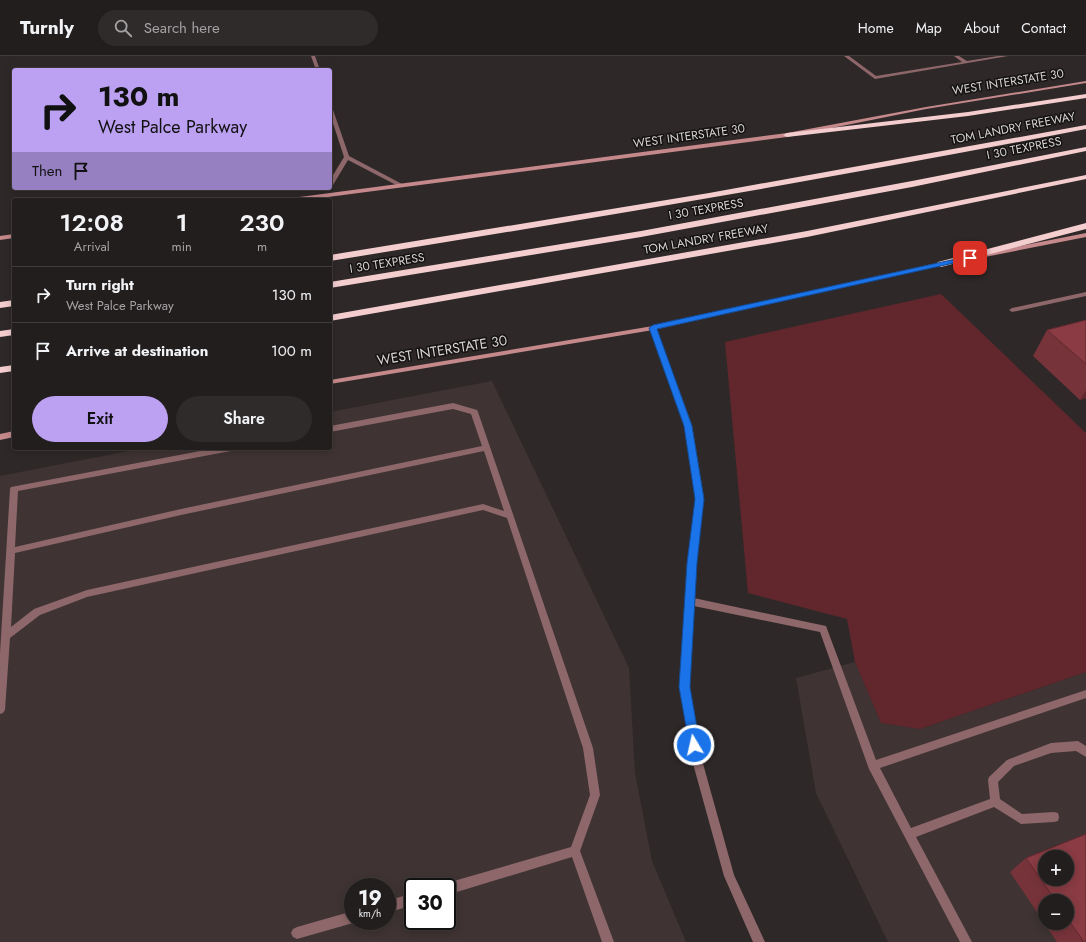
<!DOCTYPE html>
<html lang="en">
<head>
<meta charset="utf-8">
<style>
  :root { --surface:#231e1e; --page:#2f2b2b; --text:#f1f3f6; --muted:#a3a2a4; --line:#403c3c; --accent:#bca0f2 }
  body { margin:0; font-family:Jost,sans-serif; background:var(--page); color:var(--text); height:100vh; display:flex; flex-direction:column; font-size:15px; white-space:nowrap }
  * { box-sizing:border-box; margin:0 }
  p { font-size:13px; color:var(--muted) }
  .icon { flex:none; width:22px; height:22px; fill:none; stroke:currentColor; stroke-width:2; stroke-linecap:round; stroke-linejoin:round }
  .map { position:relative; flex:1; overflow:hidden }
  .details { position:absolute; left:12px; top:142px; width:320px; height:252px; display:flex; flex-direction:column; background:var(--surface); border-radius:4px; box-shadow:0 2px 10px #0003,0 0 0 1px var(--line) }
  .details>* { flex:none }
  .banner { position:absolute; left:12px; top:12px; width:320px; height:122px; border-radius:4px; box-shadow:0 2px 10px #0003,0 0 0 1px var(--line); background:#bca0f2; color:#111; overflow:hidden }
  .buttons { position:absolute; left:1038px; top:794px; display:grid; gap:8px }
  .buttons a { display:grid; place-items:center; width:36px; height:36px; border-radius:50%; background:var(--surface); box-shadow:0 2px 10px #0003,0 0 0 1px var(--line); font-size:20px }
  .speed { position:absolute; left:344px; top:822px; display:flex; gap:8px; font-size:20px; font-weight:700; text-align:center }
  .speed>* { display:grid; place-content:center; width:52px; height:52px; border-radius:50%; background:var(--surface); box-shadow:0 2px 10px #0003,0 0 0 1px var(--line); line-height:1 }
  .speed small { font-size:10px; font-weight:400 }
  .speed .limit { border:2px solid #111; border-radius:6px; background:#fff; color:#111 }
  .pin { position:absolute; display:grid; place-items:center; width:34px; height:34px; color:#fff; margin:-17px; border-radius:8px; box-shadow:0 2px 6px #0006 }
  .me { position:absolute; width:44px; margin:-22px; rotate:351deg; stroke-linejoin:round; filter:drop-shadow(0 0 3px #0008) }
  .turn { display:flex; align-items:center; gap:14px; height:84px; padding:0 20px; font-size:18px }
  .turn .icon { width:52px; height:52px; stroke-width:2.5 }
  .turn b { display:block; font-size:28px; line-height:34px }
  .then { display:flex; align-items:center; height:38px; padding:0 20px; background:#0003; gap:8px; font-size:15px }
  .eta { display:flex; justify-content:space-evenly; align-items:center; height:68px; text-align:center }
  .eta b { font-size:24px; font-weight:600; line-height:28px }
  .primary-button { display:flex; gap:8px; margin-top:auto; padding:8px 20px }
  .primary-button a { flex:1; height:46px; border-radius:24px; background:var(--accent); color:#111; font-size:16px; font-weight:600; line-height:46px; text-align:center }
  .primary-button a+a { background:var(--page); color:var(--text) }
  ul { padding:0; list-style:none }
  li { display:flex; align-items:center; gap:12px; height:56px; padding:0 20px; border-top:1px solid var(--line) }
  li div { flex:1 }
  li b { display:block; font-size:15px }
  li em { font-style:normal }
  header { display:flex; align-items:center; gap:24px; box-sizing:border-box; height:56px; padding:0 20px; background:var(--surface); border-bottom:1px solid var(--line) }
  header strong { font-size:19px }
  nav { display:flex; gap:22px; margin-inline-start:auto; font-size:14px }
  .search { width:280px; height:36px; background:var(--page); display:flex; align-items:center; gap:10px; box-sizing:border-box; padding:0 14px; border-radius:22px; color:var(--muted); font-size:15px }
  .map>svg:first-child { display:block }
  .built { fill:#3f3333; fill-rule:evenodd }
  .green { fill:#61272d }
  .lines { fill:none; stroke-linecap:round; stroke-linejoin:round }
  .lane { fill:#8d6769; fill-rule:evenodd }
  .street { fill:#8d6769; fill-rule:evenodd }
  .secondary { fill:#c5898c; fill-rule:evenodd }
  .highway { fill:#f4cdcf; fill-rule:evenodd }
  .wall { fill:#77333a; fill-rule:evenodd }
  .shaded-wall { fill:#61292f }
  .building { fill:#8a3b43; stroke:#61292f; fill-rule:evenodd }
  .route { fill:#1a73e8; stroke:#114b97 }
  .labels { text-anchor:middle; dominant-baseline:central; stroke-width:3; stroke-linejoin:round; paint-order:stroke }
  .far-street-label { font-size:12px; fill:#d8d3d3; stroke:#151212 }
  .street-label { font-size:14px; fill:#d8d3d3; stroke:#151212 }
</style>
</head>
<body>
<header>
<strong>Turnly</strong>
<div class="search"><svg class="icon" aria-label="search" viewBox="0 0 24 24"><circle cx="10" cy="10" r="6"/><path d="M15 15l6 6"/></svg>Search here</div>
<nav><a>Home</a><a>Map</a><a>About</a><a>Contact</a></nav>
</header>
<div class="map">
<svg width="1086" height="886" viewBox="0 0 1086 886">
  <rect width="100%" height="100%" fill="#2f2828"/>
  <path class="built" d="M492,325l137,287 6,105 17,88 34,81h-686v-466l144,-28h186v-36zM353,831h34v34h-34zM413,831h34v34h-34z
    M855,606l26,61 39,6 166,-57v270h-198l-72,-149 -20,-115zM1045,801h22v22h-22zM1045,845h22v22h-22z"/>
  <path class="green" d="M941,238l145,139v239l-166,57 -39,-6 -26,-61 -8,-43 -99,-26 -23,-251z"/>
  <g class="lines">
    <path class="lane" d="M844,0h5l27,20 86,-14 -8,-6h5l8,5 31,-5h10l-133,23z
      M453,347l24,7 1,2 115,336 7,47 -20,56 34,91h-12l-30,-85 -125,38v-8h-5l1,-2 4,-2 124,-36 19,-52 -7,-47 -76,-230 -24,-8 -396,87 -47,18 -30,23 -5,72 -2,3 -3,1v-61l10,-164 1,-2 205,-39h19l-4,3 -213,40 -3,56 166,-38 301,-63 -11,-32 -18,-5 -123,23v-6zM484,395l20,60 -21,-7 -396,86 -53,19 -23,18 4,-74 166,-38z
      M689,541l137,29 50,134 210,-70v8l-206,70 31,60 79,-29 -2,-19 1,-3 18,-17 44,-17 27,-2 8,5v11l-10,-6 -25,2 -37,13 -16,16 2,17 22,15 32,-2 4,1 1,4 -1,4 -4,1 -33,2 -27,-17 -78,30 56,105h-12l-91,-173 -49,-137 -131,-27 -3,-1 -1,-3 1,-3z
      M413,837v12l-26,8v-12z
      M353,855v10h4l-4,2 -56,16 -4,-2 -2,-4 2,-4 4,-2z"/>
    <path class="street" d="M311,0h4l5,14h-4z
      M330,50l2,1 17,49 55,29v2h-4l-52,-27 -15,25 -3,2v-7l14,-23 -14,-43z
      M1086,236v4l-74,16 -3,-2 3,-2z
      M653,270l3,2 36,97 12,74 -8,64 -7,124 13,73 32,115 31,67h-12l-29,-66 -32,-116 -13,-73 9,-124 8,-64 -12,-74 -34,-97z"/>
    <path class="secondary" d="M1086,25v2l-160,26 -139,28 -482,63h-16l3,-2 495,-65 139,-26z
      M1086,177v4l-101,20 -3,-2 3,-2z
      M14,178v4l-14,2v-4z
      M946,205l2,1v2l-295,66 -323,54v-4l323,-54z
      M14,375v6l-14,3v-6z"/>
    <path class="highway" d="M1086,38v4l-118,18 -181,21 -4,-2 4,-2 181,-21z
      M1086,69v4c-251,49 -503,91 -756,132v-6l379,-62z
      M1086,91v4l-174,36 -271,50 -311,51v-6l311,-51 271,-50z
      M1086,119v4l-279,58 -477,84v-6l477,-84z
      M1086,167v6l-145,38 -5,-3 2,-2z
      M14,244v6l-14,2v-6z
      M14,273v6l-14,2v-6z
      M14,309v6l-14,2v-6z"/>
  </g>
  <path class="wall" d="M1086,264v78l-6,2 -47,-44 14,-26z
    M1086,778v108h-29l-47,-70 16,-14zM1045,801h22v22h-22zM1045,845h22v22h-22z"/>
  <path class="shaded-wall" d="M1086,334v8l-6,2z"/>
  <path class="building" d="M1086,264v44l-39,-34z
    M1086,778v108h-2l-17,-24v-17h-11l-30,-43zM1045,801h22v22h-22z"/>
  <path class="route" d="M970,200h2v3l-315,70 35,97 12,73 -7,64 -7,124 10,58 -2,4 -4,2 -4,-2 -11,-62 8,-124 8,-64 -11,-73 -35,-98 4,-3z"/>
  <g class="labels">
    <g class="far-street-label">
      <text transform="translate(1008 26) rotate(-9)">WEST INTERSTATE 30</text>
      <text transform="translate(1013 72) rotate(-11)">TOM LANDRY FREEWAY</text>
      <text transform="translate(689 80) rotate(-8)">WEST INTERSTATE 30</text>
      <text transform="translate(1024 92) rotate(-11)">I 30 TEXPRESS</text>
      <text transform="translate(706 153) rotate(-10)">I 30 TEXPRESS</text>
      <text transform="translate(706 183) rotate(-10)">TOM LANDRY FREEWAY</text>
      <text transform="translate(387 207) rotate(-9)">I 30 TEXPRESS</text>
    </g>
    <g class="street-label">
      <text transform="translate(442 294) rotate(-9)">WEST INTERSTATE 30</text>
    </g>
  </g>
</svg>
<div class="buttons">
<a>+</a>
<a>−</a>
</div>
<div class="speed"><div>19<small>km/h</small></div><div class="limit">30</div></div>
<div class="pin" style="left:970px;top:202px;background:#d93025"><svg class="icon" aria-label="arrive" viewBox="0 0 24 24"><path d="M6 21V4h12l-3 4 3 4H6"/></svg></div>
<svg class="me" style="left:694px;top:689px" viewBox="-20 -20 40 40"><circle r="17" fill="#1a73e8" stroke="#fff" stroke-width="3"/><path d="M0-11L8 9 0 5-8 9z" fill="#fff"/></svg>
<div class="banner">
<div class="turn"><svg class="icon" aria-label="right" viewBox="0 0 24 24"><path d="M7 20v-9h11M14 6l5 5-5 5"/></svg><div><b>130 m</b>West Palce Parkway</div></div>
<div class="then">Then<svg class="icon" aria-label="arrive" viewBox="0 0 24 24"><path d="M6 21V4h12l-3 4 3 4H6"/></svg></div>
</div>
<section class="details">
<div class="eta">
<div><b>12:08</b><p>Arrival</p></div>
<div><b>1</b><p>min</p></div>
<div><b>230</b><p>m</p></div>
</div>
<ul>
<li><svg class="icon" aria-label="right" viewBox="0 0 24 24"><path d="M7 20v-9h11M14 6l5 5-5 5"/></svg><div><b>Turn right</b><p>West Palce Parkway</p></div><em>130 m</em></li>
<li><svg class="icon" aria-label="arrive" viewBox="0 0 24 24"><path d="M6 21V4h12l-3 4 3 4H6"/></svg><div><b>Arrive at destination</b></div><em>100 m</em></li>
</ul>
<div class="primary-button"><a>Exit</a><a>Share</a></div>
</section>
</div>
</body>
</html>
